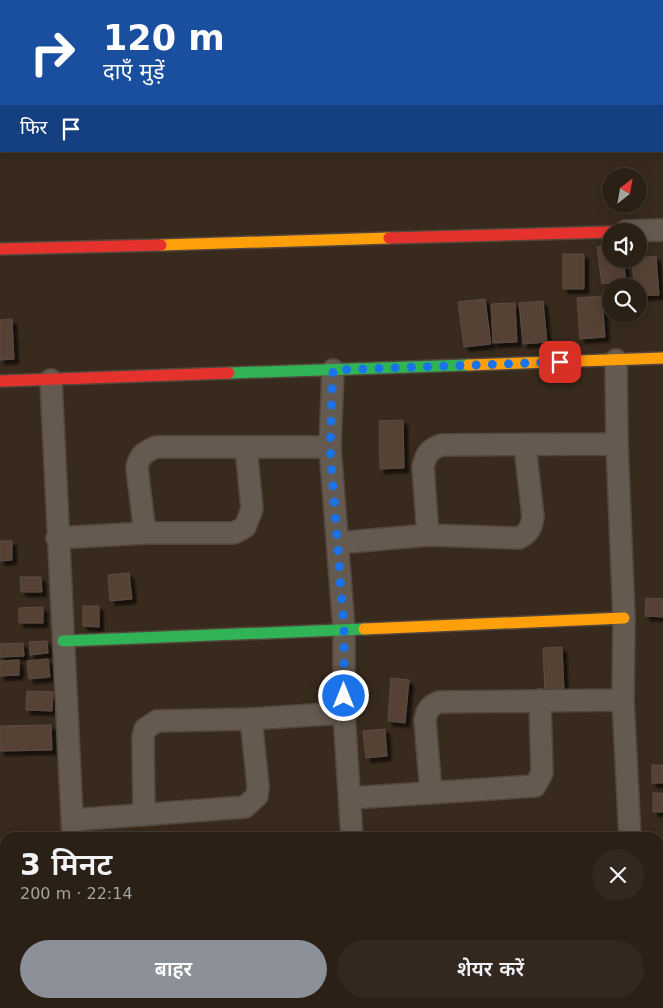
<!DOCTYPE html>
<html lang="hi">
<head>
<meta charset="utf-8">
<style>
  :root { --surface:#2a2016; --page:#32281f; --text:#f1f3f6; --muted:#a5a3a1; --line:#463e35; --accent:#8c9099 }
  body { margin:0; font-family:"DejaVu Sans","Noto Sans Devanagari",sans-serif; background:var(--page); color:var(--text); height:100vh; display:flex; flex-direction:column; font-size:19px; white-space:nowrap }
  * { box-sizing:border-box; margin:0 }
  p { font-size:16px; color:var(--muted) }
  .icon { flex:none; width:28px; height:28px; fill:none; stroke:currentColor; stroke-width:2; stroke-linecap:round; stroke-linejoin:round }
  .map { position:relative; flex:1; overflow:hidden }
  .drawer { position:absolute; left:0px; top:832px; width:664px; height:176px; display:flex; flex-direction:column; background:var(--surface); border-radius:15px 15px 0 0; box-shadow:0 2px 12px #0003,0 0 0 1px var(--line) }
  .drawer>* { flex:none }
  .guide { position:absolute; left:0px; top:0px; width:664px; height:152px; box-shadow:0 2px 12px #0003,0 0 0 1px var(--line); background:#1a4fa0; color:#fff; overflow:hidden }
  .needle { width:32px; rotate:31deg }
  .tools { position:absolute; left:602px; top:168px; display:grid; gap:10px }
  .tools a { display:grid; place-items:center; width:45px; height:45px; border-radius:50%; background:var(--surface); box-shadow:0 2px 12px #0003,0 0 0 1px var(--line); font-size:25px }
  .pin { position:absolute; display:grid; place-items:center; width:42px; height:42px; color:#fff; margin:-21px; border-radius:10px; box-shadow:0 2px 8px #0006 }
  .me { position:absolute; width:55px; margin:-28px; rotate:0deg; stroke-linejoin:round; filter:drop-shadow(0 0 4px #0008) }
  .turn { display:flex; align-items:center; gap:18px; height:105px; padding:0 20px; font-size:22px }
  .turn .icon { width:65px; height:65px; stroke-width:2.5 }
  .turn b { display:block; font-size:35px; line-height:42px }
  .then { display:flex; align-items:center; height:48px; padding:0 20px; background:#0003; gap:10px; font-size:19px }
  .round { display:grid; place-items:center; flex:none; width:52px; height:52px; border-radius:26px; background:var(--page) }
  .overview { display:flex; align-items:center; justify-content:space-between; height:85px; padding:0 20px }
  h1 { font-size:30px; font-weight:600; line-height:38px }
  .button { display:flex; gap:10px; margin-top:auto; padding:10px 20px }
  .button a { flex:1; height:58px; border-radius:30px; background:var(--accent); color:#fff; font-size:20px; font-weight:600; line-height:58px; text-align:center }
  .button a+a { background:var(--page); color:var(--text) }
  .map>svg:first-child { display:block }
  .building { fill:#574234; stroke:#5a4d45; filter:url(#shadow) }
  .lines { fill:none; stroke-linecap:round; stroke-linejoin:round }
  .street-casing { stroke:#53463c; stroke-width:24 }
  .fast-casing { stroke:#53463c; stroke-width:14 }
  .slow-casing { stroke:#53463c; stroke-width:14 }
  .jam-casing { stroke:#53463c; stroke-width:14 }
  .street { stroke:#655a50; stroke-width:21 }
  .fast { stroke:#30b455; stroke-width:11 }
  .slow { stroke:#ff9f0a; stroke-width:11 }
  .jam { stroke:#e5322d; stroke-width:11 }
  .route { stroke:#1a73e8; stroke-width:9; stroke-dasharray:0 16.2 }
</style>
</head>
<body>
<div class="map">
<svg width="663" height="1008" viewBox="0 0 663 1008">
  <defs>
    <filter id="shadow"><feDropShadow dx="4.5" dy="4.5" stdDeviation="1" flood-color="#0009"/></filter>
  </defs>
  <rect width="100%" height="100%" fill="#382a1d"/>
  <path class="building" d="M611,245v14h12l3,22 -24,3 -5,-37z
    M563,254h21v35h-21z
    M656,256l3,39 -20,1v-10h-5l-2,-27z
    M602,296l3,41 -25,2 -3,-41z
    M485,299l6,45 -27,3 -6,-45z
    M543,301l4,41 -24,2 -4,-41z
    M515,303l2,39 -24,1 -2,-39z
    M12,319l2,40 -14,1v-40z
    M403,420l1,48 -24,1 -1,-48z
    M0,541h12v19l-12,1z
    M129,573l3,26 -22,2 -2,-26z
    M20,577h21l1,15h-21z
    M646,598l17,1v18l-18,-1z
    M83,606h16v21l-16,-1z
    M43,607v16h-24v-15z
    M47,641l1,12 -18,2 -1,-13z
    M23,643l1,13 -24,1v-13z
    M562,647l2,44 -19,1 -2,-44z
    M48,659l2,18 -21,2 -2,-18z
    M19,660v15l-19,1v-15z
    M391,678l18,2 -4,43 -17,-2z
    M27,691l26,1 -1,19 -26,-1z
    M51,725l1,25 -52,1v-25z
    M385,729l2,27 -21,2 -3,-27z
    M652,765h11v18h-11z
    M653,793h10v19h-10z
    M4,953h1v46l-5,-1z
    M156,1004h52l-1,4h-52z"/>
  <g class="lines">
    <defs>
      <path id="street" d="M662,23h1
        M0,40h1
        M626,231l37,-1
        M616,360l1,84 7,174 -1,82 7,138
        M333,370l-3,77 14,182v84l8,125
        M51,380l22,458
        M145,533l-8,-65c2,-12 7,-16 19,-21h174
        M428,535l-5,-68c3,-13 6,-18 19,-22l175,-1
        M57,538l88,-5h89l11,-6 7,-18 -6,-62
        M338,543l90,-8 91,3c10,-5 12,-10 14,-21l-8,-71
        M431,793l-6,-73c2,-11 5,-14 14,-18l184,-2
        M351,798l184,-12 7,-13 -2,-73
        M144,815l-1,-78 2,-8 12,-8 94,-2 93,-6
        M73,820l172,-13 12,-11 1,-10 -7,-67
        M659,879h4
        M0,904l5,-1
        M82,1004v4
        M635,1004l1,4"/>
      <path id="fast" d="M229,373l239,-8
        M63,641l301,-12"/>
      <path id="slow" d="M31,1l33,-1
        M0,2h1
        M161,245l228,-7
        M468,365l195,-7
        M364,629l260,-11"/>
      <path id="jam" d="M389,238l222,-6
        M0,249l161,-4
        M0,381l229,-8"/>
    </defs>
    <use href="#street" class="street-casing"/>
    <use href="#fast" class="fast-casing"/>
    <use href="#slow" class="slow-casing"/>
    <use href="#jam" class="jam-casing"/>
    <use href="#street" class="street"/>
    <use href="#fast" class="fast"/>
    <use href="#slow" class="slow"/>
    <use href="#jam" class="jam"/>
  </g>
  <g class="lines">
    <path class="route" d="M344,696v-67l-14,-182 3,-77 227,-8"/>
  </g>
</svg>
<div class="tools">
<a><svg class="needle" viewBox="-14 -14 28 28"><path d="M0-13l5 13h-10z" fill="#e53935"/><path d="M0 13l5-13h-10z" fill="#a5a3a1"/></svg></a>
<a><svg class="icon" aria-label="sound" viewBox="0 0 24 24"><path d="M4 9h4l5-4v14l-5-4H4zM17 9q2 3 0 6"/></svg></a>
<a><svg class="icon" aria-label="search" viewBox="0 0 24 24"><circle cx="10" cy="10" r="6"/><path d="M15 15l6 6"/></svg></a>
</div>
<div class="pin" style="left:560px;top:362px;background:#d93025"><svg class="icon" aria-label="arrive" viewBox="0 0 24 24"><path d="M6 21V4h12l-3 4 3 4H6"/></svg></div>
<svg class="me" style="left:344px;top:696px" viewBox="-20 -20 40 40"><circle r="17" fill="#1a73e8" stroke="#fff" stroke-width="3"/><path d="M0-11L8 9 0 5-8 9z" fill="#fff"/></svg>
<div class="guide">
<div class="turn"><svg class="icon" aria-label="right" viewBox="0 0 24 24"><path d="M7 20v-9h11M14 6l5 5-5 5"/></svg><div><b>120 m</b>दाएँ मुड़ें</div></div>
<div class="then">फिर<svg class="icon" aria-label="arrive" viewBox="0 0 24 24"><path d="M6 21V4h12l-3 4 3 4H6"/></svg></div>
</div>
<section class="drawer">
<div class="overview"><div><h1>3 मिनट</h1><p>200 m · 22:14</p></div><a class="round"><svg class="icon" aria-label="close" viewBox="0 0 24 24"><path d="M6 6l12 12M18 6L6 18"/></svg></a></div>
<div class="button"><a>बाहर</a><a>शेयर करें</a></div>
</section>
</div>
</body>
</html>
